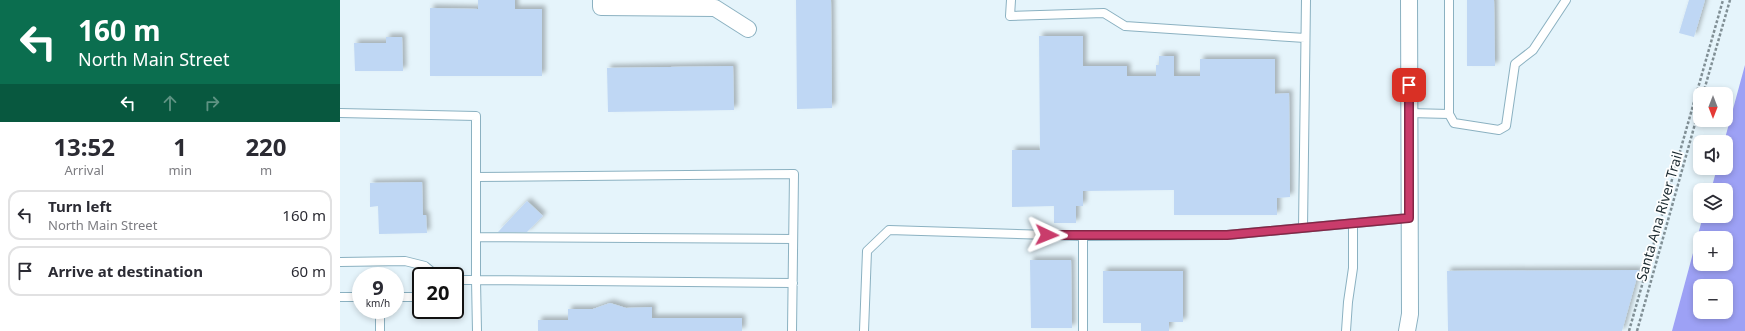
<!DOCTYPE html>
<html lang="en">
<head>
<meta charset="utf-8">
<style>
  :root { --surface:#fff; --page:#f2f2f3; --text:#2b2b33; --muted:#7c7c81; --line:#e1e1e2 }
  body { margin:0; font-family:"Noto Sans",sans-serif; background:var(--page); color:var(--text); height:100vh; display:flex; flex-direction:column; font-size:15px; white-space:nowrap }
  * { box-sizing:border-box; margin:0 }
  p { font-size:13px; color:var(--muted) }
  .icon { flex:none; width:22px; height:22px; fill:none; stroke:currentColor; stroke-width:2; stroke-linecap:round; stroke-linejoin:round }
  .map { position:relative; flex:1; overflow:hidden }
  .side { display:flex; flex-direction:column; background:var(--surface); width:340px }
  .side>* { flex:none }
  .banner { background:#0b6e4f; color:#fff; overflow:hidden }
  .needle { width:26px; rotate:180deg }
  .buttons { position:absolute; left:1353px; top:87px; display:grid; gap:8px }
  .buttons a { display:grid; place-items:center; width:40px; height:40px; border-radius:8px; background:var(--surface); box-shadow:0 2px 6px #0003; font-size:20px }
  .speed { position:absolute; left:12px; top:267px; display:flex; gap:8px; font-size:20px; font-weight:700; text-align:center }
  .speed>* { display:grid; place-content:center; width:52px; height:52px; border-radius:50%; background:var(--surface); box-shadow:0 2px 6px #0003; line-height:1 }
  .speed small { font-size:10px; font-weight:400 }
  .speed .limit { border:2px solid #111; border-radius:6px; background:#fff; color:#111 }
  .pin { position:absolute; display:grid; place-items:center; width:34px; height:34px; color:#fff; margin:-17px; border-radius:8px; box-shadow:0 2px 6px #0006 }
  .me { position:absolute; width:44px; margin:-22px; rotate:92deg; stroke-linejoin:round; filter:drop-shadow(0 0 3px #0008) }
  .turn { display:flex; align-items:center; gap:14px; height:84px; padding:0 12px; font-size:18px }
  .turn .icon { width:52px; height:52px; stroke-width:2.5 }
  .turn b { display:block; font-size:28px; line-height:34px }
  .lanes { display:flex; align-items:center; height:38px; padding:0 12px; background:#0003; justify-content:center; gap:20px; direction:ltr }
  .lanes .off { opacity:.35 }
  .eta { display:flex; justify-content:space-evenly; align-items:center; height:68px; text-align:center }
  .eta b { font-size:24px; font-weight:700; line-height:28px }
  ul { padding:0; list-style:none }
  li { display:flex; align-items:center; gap:12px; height:50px; margin:0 8px 6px; padding:0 4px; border:2px solid var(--line); border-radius:12px }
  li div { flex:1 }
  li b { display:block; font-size:15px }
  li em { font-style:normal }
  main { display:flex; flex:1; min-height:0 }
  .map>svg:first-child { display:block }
  .water { fill:#9da1f5; fill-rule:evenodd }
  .building { fill:#bfd7f4; filter:url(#shadow) }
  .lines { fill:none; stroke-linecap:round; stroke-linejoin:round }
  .service-casing { stroke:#8bb1c1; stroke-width:10 }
  .minor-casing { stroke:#8bb1c1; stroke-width:18 }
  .path { stroke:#808f95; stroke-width:2.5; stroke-dasharray:3 2; stroke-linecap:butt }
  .service { stroke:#fff; stroke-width:8 }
  .minor { stroke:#fff; stroke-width:16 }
  .route-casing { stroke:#832746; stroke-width:10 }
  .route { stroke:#c93c6b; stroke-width:7 }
  .labels { text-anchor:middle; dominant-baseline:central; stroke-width:3.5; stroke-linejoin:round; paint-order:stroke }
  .street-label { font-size:14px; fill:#1c2b31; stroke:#fff }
</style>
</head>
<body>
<main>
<section class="side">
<div class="banner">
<div class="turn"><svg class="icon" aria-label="left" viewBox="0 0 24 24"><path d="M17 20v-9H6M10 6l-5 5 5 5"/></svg><div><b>160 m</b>North Main Street</div></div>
<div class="lanes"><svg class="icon" aria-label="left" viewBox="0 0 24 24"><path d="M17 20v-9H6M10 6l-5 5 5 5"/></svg><svg class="icon off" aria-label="ahead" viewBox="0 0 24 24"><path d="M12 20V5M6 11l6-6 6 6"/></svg><svg class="icon off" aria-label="right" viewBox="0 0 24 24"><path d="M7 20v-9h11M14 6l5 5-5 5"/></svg></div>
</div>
<div class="eta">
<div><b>13:52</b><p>Arrival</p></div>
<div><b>1</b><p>min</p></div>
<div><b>220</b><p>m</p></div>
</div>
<ul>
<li><svg class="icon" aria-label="left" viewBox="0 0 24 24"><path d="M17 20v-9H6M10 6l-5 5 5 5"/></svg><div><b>Turn left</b><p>North Main Street</p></div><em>160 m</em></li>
<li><svg class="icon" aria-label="arrive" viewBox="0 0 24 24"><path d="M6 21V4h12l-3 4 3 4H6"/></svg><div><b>Arrive at destination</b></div><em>60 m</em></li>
</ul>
</section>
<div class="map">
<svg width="1405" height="331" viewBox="0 0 1405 331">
  <defs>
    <filter id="shadow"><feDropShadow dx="3.5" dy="-3.5" stdDeviation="2" flood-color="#0004"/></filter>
  </defs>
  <rect width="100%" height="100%" fill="#e5f4fb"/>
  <path class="water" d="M1405,65v266h-73l31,-115h23v-26h-15l6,-22h9v-26h-2zM1360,238h26v26h-26zM1360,286h26v26h-26z"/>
  <path class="building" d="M138,0h37v9h27v67h-112v-68l48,1z
    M456,0h35l1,108 -35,1z
    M1127,0h27l1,66h-28z
    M1349,0h16l-11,37 -15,-4z
    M699,36h44v30h44v10h29v-11h3v-9h15v20h26v-17h75v35l14,-1 1,104 -13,1v17h-103v-25l-91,1v15h-7v17h-22v-17l-42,1v-57h28z
    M46,37h16l1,34h-48l-1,-28h32z
    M393,66l1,44 -126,2 -1,-44z
    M82,182l1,33h3l1,18 -48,1 -1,-28 -8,1v-24z
    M187,201l16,15 -16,16h-29z
    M690,260h41l1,68h-41z
    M1299,270l-17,61h-174l-1,-60z
    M763,271h80v51h-14v9h-28v-8h-38z
    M270,303l16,5 26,-1v11h90v13h-204v-11h30v-11h25z"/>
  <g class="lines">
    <defs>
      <path id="service" d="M671,0l-1,16 94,-3 21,13 180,12
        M1109,0v114l5,9 45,7 7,-4 9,-62 18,-14 33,-50
        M0,113l136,3v164h-21
        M1069,113l40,1
        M136,177l318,-3 -2,157
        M963,228l3,-228
        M743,236v95
        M136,237l317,2
        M0,262l65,-1 20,5 12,10
        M0,297h21
        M55,297h22l4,-3
        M40,310v21
        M137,331l-1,-51 317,3
        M524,331l3,-80 22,-21 194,6 144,-1 182,-17
        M1006,331l2,-29 5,-34v-44"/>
      <path id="minor" d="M261,0v7l114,1 33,21
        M1067,331l3,-17 -1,-314"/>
    </defs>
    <use href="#service" class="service-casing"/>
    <use href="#minor" class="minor-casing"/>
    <path class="path" d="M1363,94l27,-94
      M1289,331l94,-331
      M1297,331l63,-225"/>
    <use href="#service" class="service"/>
    <use href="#minor" class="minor"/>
  </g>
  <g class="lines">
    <defs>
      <path id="route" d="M707,235h180l182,-17v-133"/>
    </defs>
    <use href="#route" class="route-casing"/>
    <use href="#route" class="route"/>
  </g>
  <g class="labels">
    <g class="street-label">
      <text transform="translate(1319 216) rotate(-74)">Santa Ana River Trail</text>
    </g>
  </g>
</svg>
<div class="buttons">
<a><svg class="needle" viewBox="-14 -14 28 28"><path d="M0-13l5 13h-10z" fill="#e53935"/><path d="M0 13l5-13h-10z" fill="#7c7c81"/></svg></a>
<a><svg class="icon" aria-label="sound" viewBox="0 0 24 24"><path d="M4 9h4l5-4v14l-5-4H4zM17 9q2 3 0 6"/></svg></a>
<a><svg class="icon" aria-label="layers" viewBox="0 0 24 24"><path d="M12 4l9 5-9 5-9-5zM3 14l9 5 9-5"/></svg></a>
<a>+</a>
<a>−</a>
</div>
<div class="speed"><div>9<small>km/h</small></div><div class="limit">20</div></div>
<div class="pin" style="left:1069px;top:85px;background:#d93025"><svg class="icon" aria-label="arrive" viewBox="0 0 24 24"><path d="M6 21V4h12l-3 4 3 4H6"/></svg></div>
<svg class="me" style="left:707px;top:235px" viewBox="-20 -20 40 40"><path d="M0-17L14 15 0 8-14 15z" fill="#c93c6b" stroke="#fff" stroke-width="4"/></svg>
</div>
</main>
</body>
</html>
